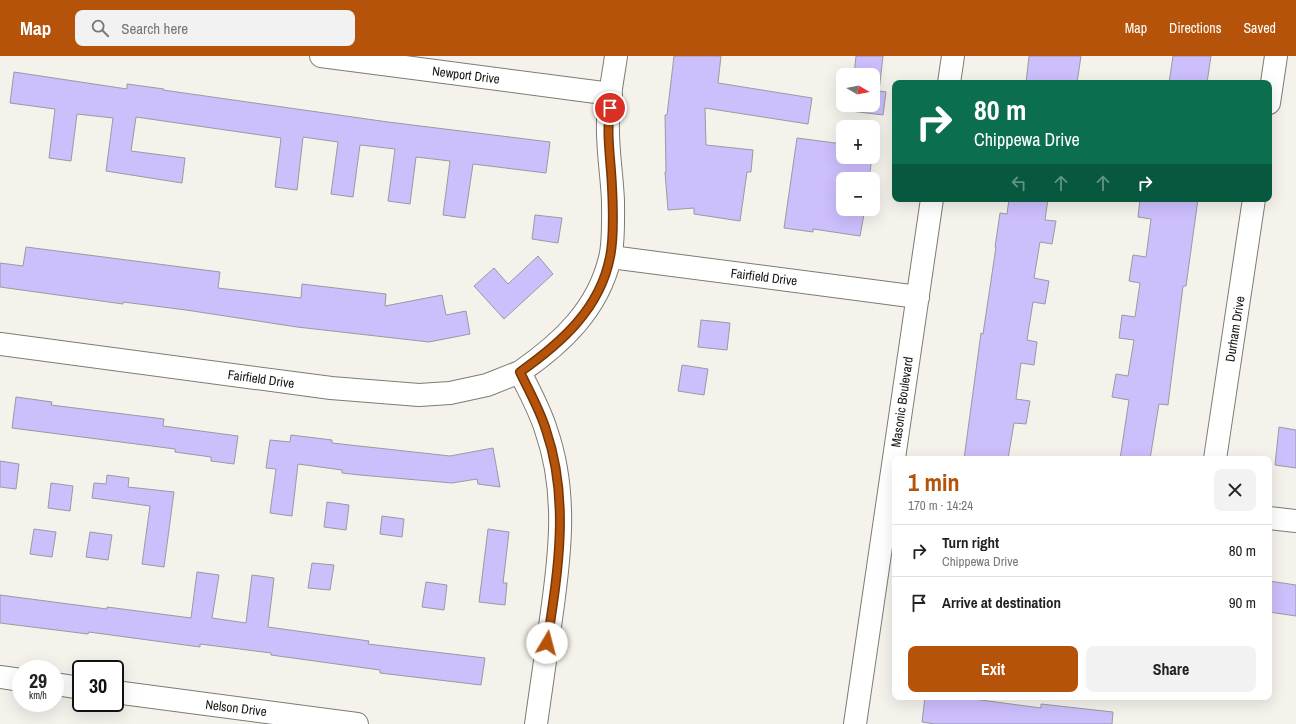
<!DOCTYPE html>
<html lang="en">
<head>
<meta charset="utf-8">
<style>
  :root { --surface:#fff; --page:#f2f2f2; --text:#222; --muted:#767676; --line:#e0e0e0; --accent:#b45309 }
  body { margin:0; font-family:"Archivo Narrow",sans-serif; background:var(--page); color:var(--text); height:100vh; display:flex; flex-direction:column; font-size:15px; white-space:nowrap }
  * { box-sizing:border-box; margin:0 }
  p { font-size:13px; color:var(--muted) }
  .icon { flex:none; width:22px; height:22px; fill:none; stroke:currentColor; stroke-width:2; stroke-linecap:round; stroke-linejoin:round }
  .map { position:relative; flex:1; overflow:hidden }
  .side { position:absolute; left:892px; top:400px; width:380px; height:244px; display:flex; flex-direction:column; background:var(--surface); border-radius:8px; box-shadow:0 4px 16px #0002 }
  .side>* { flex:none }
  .hud { position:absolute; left:892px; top:24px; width:380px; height:122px; border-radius:8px; box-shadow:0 4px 16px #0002; background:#0b6e4f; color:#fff; overflow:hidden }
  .needle { width:26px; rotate:99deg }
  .fabs { position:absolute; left:836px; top:12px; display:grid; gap:8px }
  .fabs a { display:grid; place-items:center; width:44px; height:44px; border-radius:8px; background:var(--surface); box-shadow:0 4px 16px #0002; font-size:20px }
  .speed { position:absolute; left:12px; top:604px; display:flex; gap:8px; font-size:20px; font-weight:700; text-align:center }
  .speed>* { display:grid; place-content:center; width:52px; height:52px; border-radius:50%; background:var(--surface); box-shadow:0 4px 16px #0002; line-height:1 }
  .speed small { font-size:10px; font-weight:400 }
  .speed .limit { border:2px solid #111; border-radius:6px; background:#fff; color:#111 }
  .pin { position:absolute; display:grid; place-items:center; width:34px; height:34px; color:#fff; margin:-17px; border:2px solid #fff; border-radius:50%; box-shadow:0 1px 4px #0007 }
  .me { position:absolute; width:44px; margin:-22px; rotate:8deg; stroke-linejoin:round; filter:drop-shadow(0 0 3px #0008) }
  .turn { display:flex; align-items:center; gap:14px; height:84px; padding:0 16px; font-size:18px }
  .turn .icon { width:52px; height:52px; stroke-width:2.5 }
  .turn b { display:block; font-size:28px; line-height:34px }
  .lanes { display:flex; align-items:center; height:38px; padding:0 16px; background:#0003; justify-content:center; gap:20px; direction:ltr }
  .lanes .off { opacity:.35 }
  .round { display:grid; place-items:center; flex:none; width:42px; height:42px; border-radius:8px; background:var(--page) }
  .head { display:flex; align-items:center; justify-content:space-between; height:68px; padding:0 16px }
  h1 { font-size:24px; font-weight:700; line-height:30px; color:var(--accent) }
  .button { display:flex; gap:8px; margin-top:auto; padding:8px 16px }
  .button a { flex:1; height:46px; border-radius:8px; background:var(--accent); color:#fff; font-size:16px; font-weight:700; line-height:46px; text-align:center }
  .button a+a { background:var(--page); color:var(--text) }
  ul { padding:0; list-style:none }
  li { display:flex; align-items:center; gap:12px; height:52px; padding:0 16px; border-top:1px solid var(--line) }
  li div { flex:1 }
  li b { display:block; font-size:15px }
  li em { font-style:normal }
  header { display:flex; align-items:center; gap:24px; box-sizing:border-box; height:56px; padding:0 20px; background:var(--accent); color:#fff }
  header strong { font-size:19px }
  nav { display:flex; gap:22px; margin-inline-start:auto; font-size:14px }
  .search { width:280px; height:36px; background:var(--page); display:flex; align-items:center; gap:10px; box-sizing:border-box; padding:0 14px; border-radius:8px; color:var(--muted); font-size:15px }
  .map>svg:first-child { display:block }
  .building { fill:#cdbefc; stroke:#9b9aa0 }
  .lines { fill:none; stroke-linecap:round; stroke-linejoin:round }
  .minor-casing { stroke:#7c7b74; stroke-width:24 }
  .tertiary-casing { stroke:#7c7b74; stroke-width:24 }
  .minor { stroke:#fff; stroke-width:22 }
  .tertiary { stroke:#fff; stroke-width:22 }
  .route-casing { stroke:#753606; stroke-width:10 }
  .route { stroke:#b45309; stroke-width:7 }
  .labels { text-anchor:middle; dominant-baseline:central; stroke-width:3; stroke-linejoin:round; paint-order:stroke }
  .street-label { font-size:13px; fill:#151512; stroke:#fff }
</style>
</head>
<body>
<header>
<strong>Map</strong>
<div class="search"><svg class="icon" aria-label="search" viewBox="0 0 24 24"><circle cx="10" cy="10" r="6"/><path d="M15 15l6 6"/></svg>Search here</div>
<nav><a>Map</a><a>Directions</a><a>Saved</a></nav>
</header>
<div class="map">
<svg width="1296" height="668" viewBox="0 0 1296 668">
  <rect width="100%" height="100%" fill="#f4f2eb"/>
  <path class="building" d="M674,0h47l-3,27 94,15 -4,26 -103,-16 1,37 47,5 -2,22h-4l-7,49 -46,-7v-6l-26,2 -3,-38h1l-1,-57h2z
    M856,0h27l-4,35 7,1 -3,23 -33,-4 1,-6h22v-30h-19z
    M1029,0h52l-4,27h-51z
    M1173,0h38l-4,27h-38z
    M14,16l113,17v-5l37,5 -1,1 225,32 162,20 -4,31 -73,-9 -8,54 -22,-3 7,-54 -34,-4 -6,47 -22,-3 7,-52 -35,-4 -7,52 -22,-3 7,-52 -35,-5 -6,53 -22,-3 6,-49 -145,-21 -5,34 54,7 -3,25 -76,-12 7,-53 -36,-4 -6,47 -22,-3 6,-49 -45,-6z
    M797,82l46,6v13h29l-3,22h-26v30h22l-5,27 -47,-7v3l-29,-4z
    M1009,143h39l-3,21 11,1 -4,23 -12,-2 -6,36 15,3 -4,23 -12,-2 -6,38 10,2 -3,23 -13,-2 -5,36 14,2 -4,23 -12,-1 -6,36h-44l17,-126 2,1 13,-87h-1l5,-34 7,1z
    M1140,143h58l-12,87h-3l-15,119 -9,-1 -9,55h-30l9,-59 -17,-3 4,-23 12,2 6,-36 -15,-2 3,-23 13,2 5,-34 -11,-2 4,-26 13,2 5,-38 -13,-2z
    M535,159l27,3 -4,25 -26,-4z
    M26,191l194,25 -2,16 83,10 1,-14 84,10 -1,12 57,-11 4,20 20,-4 4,23 -41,8 -132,-15 -111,-17 -63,-8v2l-123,-17v-24l23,3z
    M538,200l15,18 -49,45 -30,-33 20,-18 14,16z
    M701,264l29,3 -3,27 -29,-3z
    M682,309l26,4 -4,26 -26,-4z
    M16,341l36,5 -1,3 113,14 -1,7 75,10 -4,28 -23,-3v-4l-36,-5v-3l-163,-21z
    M1279,371l17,3v38l-21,-3z
    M291,379l41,5v3l118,13 43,-8 7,39 -22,-3 -1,-5 -25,4 -92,-8 -18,-2v-3l-44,-6 -6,52 -22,-3 6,-44 -10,-1 4,-28 20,2z
    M0,405l19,3 -3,25 -16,-2z
    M107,419l22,3 -1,9 46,5 -10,75 -22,-3 8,-58 -58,-8 2,-15 12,1z
    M51,427l22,3 -3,25 -22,-3z
    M327,446l22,3 -3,25 -22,-3z
    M382,460l22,3 -2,18 -22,-3z
    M34,473l22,3 -4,25 -22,-3z
    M488,473l21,3 -6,51h4l-2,22 -26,-3z
    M90,476l22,3 -4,25 -22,-3z
    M312,507l22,2 -4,25 -22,-2z
    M197,516l22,3 -7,43 34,5 6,-48 22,3 -6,49 101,14 -1,3 117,14 -4,27 -101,-12v-3l-109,-15v-2l-71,-9v3l-111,-15 -1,2 -88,-11v-28l107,14v-2l84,11z
    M1269,525l27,4v31l-27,-4z
    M426,526l21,3 -3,25 -22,-3z
    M925,641h48v2l68,9v-4l72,8 -1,12h-177l-13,-2z"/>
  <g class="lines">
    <defs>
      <path id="minor" d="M321,0l290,38
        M1269,47l7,-47
        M611,201l307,40
        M0,288l331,44 88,7 31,-2 37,-8 33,-13
        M1215,403l39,-260
        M1269,462l27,3
        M0,621l21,3
        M55,628l26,4
        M115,636l242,32
        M536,668c5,-35 10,-70 15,-105 9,-63 17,-127 -5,-189 -6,-20 -17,-39 -26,-58 42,-29 78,-63 90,-114 4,-15 3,-41 3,-57 -1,-26 -6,-53 -5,-79 0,-22 5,-44 8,-66"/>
      <path id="tertiary" d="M949,27l4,-27
        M855,668l77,-525"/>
    </defs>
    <use href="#minor" class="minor-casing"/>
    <use href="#tertiary" class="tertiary-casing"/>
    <use href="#minor" class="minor"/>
    <use href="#tertiary" class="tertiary"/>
  </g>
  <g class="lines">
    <defs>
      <path id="route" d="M547,587c11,-71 23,-143 -1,-213 -6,-20 -17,-39 -26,-58 41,-29 80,-63 90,-115 4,-19 3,-50 2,-70 -1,-26 -6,-53 -2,-79"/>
    </defs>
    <use href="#route" class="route-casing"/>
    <use href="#route" class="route"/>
  </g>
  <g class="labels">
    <g class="street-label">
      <text transform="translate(466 19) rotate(7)">Newport Drive</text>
      <text transform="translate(764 221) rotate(7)">Fairfield Drive</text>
      <text transform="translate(1235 273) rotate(-81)">Durham Drive</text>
      <text transform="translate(261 323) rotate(8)">Fairfield Drive</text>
      <text transform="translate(902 346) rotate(-82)">Masonic Boulevard</text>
      <text transform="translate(236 652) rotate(7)">Nelson Drive</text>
    </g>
  </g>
</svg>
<div class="fabs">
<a><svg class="needle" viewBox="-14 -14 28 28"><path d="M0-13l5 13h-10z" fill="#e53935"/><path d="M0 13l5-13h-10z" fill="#767676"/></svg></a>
<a>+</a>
<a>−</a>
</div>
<div class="speed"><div>29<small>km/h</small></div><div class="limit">30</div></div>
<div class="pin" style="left:610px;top:52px;background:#d93025"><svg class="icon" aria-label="arrive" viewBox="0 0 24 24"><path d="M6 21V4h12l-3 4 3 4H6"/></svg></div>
<svg class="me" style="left:547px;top:587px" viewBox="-20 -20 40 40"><circle r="19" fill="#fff"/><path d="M0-13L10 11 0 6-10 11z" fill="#b45309"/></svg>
<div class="hud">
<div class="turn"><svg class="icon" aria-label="right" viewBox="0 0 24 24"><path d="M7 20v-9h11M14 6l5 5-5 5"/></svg><div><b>80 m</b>Chippewa Drive</div></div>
<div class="lanes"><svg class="icon off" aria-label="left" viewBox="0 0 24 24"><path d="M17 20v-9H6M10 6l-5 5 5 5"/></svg><svg class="icon off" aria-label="ahead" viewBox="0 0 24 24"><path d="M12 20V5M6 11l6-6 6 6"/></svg><svg class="icon off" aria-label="ahead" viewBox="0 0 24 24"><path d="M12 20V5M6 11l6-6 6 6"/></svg><svg class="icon" aria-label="right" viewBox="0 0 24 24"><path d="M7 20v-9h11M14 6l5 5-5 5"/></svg></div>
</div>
<section class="side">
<div class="head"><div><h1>1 min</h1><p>170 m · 14:24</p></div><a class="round"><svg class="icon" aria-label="close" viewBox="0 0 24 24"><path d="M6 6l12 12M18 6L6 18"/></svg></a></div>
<ul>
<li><svg class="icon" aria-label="right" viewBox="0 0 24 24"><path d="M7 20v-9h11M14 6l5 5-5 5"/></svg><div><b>Turn right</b><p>Chippewa Drive</p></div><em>80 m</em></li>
<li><svg class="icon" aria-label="arrive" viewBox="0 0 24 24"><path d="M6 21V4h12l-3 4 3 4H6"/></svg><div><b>Arrive at destination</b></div><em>90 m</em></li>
</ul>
<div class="button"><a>Exit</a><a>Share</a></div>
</section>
</div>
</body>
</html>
